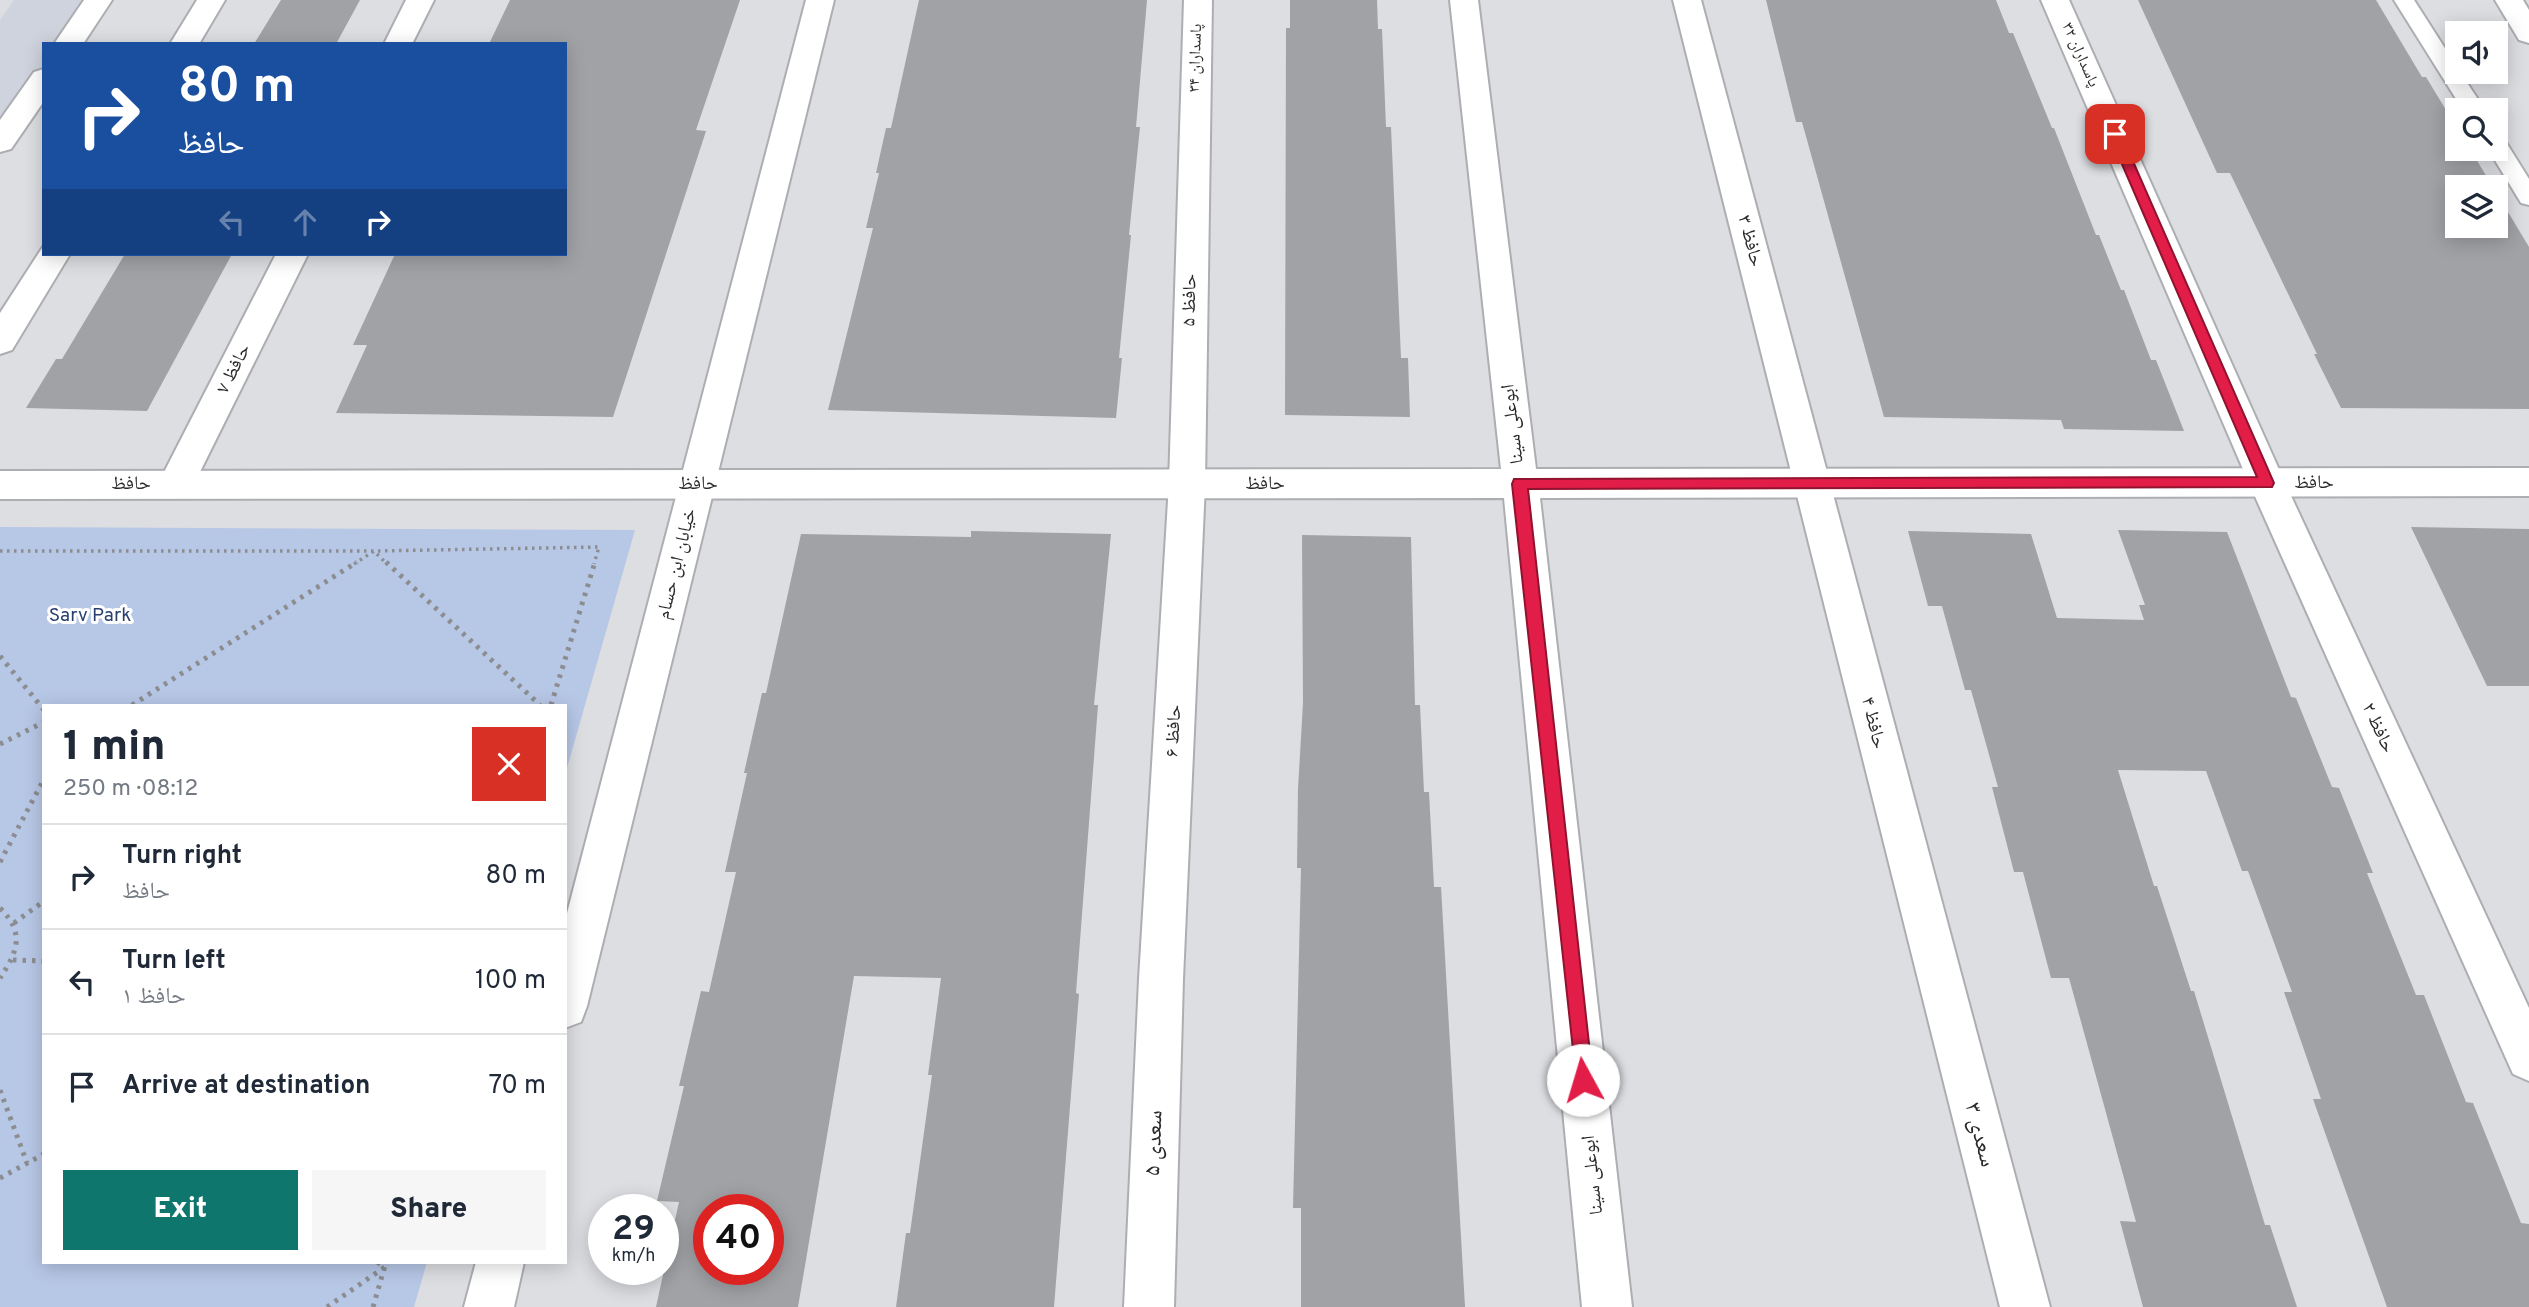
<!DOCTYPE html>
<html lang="en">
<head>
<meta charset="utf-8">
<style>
  :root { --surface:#fff; --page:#f6f6f7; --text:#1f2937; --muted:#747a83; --line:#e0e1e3; --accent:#0f766e }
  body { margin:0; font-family:Overpass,"Noto Naskh Arabic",sans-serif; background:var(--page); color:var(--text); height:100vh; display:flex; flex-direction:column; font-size:26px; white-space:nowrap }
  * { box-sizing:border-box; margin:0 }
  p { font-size:23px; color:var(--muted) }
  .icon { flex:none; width:38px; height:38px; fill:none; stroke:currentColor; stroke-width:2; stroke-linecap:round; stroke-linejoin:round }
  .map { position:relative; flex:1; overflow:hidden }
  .details { position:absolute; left:42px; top:704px; width:525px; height:560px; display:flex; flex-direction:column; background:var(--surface); border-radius:0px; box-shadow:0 4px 18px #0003 }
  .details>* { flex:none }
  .banner { position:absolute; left:42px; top:42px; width:525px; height:214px; border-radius:0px; box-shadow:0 4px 18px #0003; background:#1a4fa0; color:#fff; overflow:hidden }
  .buttons { position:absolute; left:2445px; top:21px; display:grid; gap:14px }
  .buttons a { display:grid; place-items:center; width:63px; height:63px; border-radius:0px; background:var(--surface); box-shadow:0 4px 18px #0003; font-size:35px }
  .speed { position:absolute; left:588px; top:1194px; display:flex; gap:14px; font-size:35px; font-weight:700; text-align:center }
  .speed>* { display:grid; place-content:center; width:91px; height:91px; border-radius:50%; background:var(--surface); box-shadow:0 4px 18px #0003; line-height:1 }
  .speed small { font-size:18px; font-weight:400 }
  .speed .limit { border:10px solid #d22; background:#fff; color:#111 }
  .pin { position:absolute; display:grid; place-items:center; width:60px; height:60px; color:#fff; margin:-30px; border-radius:14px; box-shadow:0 4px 10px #0006 }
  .me { position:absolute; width:77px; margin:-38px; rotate:354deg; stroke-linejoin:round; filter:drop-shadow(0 0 5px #0008) }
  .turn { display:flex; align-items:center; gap:24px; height:147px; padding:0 21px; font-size:32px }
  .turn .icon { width:91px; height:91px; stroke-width:2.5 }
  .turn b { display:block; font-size:49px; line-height:60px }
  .lanes { display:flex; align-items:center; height:66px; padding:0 21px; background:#0003; justify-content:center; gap:35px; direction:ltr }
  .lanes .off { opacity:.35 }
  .round { display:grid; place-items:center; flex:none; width:74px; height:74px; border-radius:0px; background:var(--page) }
  .head { display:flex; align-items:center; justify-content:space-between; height:119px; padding:0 21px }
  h1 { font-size:42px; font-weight:800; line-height:52px }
  .action { display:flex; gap:14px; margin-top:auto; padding:14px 21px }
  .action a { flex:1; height:80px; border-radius:0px; background:var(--accent); color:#fff; font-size:28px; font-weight:800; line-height:80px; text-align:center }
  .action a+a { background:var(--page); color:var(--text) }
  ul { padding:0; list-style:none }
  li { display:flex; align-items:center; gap:21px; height:105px; padding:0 21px; border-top:2px solid var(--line) }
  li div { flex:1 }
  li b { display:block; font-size:26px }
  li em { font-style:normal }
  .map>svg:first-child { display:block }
  .built { fill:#ced3dd }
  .green { fill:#b7c7e6 }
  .building { fill:#a1a2a6; fill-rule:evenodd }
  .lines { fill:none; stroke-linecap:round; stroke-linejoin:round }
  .service-casing { stroke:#acaeb1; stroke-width:4 }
  .minor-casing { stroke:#acaeb1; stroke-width:4 }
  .tertiary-casing { stroke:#acaeb1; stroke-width:4 }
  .secondary-casing { stroke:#acaeb1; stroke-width:4 }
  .path-far1 { stroke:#8c8d90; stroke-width:3.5; stroke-dasharray:2.5 4.5; stroke-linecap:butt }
  .path { stroke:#8c8d90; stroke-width:5; stroke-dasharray:3.5 6; stroke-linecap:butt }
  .service { fill:#fff; fill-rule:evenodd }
  .minor { fill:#fff; fill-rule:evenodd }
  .tertiary { fill:#fff; fill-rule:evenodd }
  .secondary { fill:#fff; fill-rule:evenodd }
  .route { fill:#e11d48; stroke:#92132f; stroke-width:2 }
  .labels { text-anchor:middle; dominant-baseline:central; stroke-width:6; stroke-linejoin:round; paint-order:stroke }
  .far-street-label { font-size:16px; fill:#2a2a2c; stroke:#fff }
  .street-label { font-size:19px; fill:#2a2a2c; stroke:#fff }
  .park-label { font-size:19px; fill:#273e6f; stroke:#fff }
  .near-street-label { font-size:23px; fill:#2a2a2c; stroke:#fff }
</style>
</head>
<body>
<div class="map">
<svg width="2529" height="1307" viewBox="0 0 2529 1307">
  <rect width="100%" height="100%" fill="#dcdee2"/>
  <path class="built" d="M14,0h75l-30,44h-15v21l-44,64v-109z"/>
  <path class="green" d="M0,527l635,3 -70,245v-70h-521v557h383l-13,45h-414z"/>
  <path class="building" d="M281,0h79l-24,44h-82z
    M510,0h230l-44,130 10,1 -93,286 -277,-4 31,-68h-14l42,-91h170v-210h-76z
    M919,0h228l-11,127h4l-11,108h2l-12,123h3l-6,60 -288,-8 45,-182h-7l13,-55h-3l10,-45h5z
    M1290,0h87l1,29h4l4,98h5l10,231h7l2,59 -125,-2 1,-387h4z
    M1766,0h230l13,33h4l39,95h2l42,107h3l22,55h3l27,70h5l28,71 -120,-2 -3,-9 -177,-3 -82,-295h-6z
    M2138,0h238l46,77h4l31,51v21h13l23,38h-36v39h39v-34l33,55v162l-188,-1 -27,-54h3l-87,-181h-13z
    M125,254h107l-85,157 -121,-3 30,-49h6z
    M2411,527l118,2v157h-42z
    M2118,530l109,2 64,165 5,1 36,89 7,1 34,85h-6l49,122h8l42,107 7,1 48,120 8,1v83h-142l-74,-208h8l-37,-107h8l-44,-121h-6l-36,-100 -88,-1 36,116h3l34,105h3l71,234h5l27,82h-154l-23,-86 16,1 -67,-244h-18l-28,-106h-9l-22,-85h6l-27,-97h-6l-23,-84h-14l-20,-75 123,3 26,84 87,2 -5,-15h6z
    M971,531l140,3 -17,171h4l-22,288 3,1 -25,313h-158l10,-74h4l22,-158h-4l13,-97 -87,-2 -56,331h-142l23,-105 -22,-1 27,-115h-5l22,-95 8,1 27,-120h-11l22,-99h-3l18,-80h4l35,-159 170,3zM709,1209h59v60h-59z
    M1302,535l109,2 4,168h5l4,87h5l5,95h7l24,420h-164v-99h-8l8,-340h-4l1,-79 5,-86z"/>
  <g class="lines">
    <defs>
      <path id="service" d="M2394,0h20l43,67v5h3l25,38h-22z
        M2496,136l8,3 25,40v26l-8,-2 -33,-54h8z"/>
      <path id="minor" d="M84,0h28l-29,44h-29z
        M197,0h28l-26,44h-29z
        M406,0h28l-22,44h-28z
        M806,0h28l-247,1006 -6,16 -16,6v-107z
        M1184,0h28l-7,484 -22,495 -9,328h-50l15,-328 30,-495z
        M1673,0h28l349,1307h-50z
        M2041,0h28l216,483 244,525v73l-16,-7 -264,-591z
        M44,69v32l-33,48 -11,3v-32l34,-48z
        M44,245v9h26l-58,96 -12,4v-41z
        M276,254h32l-119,240 -13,4 -13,-4 -5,-10z
        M476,1262h48l-10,45h-50z"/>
      <path id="tertiary" d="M1450,0h28l58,469 993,-1v28l-989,2 92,809h-50l-78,-809 -1504,1v-28l1501,-2z"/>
      <path id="secondary" d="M2495,0h28l6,10v33l-10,-3z"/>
    </defs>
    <use href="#service" class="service-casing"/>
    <use href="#minor" class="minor-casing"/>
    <use href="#tertiary" class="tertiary-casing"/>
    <use href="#secondary" class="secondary-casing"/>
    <path class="path-far1" d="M0,551h374l225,-4 -5,17
      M354,564l20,-13 13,13"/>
    <path class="path" d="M386,562l154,143
      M0,656l44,54
      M132,705l225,-143
      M551,705l44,-143
      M0,744l44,-22
      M0,862l44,-83
      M0,908c25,25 18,43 0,70
      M14,923l30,-22
      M13,960l31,1
      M0,1090l27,73
      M0,1178l44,-24
      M327,1307l58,-40 -8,-5
      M373,1307l13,-45"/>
    <use href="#service" class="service"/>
    <use href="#minor" class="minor"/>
    <use href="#tertiary" class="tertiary"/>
    <use href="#secondary" class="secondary"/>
  </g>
  <path class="route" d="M2115,130l6,4 153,349 -2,4 -744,2 65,591 -3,7 -7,2 -6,-2 -65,-603 2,-5 743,-2 -148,-343z"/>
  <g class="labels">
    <g class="far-street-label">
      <text transform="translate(2080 55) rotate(66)">پاسداران ۳۲</text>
      <text transform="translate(1196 58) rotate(-88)">پاسداران ۳۴</text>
    </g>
    <g class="street-label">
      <text transform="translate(1750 241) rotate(75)">حافظ ۳</text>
      <text transform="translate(1190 300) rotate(-89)">حافظ ۵</text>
      <text transform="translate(234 369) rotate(-63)">حافظ ۷</text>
      <text transform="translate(1513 424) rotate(-97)">ابوعلی سینا</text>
      <text x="2314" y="483">حافظ</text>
      <text x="131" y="484">حافظ</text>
      <text x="698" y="484">حافظ</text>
      <text x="1265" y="484">حافظ</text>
      <text transform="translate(677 564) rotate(-76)">خیابان ابن حسام</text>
      <text transform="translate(1873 723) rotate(76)">حافظ ۴</text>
      <text transform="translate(2378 728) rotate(65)">حافظ ۲</text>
      <text transform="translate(1174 731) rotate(-87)">حافظ ۶</text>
      <text transform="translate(1593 1175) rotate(-96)">ابوعلی سینا</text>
    </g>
    <g class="park-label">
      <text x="90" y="616">Sarv Park</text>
    </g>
    <g class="near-street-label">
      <text transform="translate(1979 1135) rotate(75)">سعدی ۳</text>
      <text transform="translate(1155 1143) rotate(-88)">سعدی ۵</text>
    </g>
  </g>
</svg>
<div class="buttons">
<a><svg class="icon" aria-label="sound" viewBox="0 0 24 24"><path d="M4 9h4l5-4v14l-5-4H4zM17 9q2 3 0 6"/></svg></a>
<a><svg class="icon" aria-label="search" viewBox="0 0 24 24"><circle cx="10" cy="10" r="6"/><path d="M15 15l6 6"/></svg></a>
<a><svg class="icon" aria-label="layers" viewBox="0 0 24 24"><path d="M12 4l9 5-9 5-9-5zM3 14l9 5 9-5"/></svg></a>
</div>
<div class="speed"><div>29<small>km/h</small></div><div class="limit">40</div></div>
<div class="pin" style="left:2115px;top:134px;background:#d93025"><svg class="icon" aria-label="arrive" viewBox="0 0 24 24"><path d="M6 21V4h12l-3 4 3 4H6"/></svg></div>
<svg class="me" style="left:1583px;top:1080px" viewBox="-20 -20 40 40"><circle r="19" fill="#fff"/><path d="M0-13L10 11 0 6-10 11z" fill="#e11d48"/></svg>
<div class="banner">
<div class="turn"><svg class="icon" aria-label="right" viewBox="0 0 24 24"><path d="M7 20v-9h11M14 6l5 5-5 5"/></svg><div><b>80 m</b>حافظ</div></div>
<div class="lanes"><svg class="icon off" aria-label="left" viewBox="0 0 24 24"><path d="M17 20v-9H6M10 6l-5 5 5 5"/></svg><svg class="icon off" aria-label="ahead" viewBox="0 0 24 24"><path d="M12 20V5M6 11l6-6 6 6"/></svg><svg class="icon" aria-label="right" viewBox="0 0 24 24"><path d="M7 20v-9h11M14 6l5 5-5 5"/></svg></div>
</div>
<section class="details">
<div class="head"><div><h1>1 min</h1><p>250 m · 08:12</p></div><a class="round" style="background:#d93025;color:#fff"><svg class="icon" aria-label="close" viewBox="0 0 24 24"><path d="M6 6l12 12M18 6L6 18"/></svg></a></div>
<ul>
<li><svg class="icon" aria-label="right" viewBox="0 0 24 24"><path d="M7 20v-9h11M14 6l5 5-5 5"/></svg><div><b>Turn right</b><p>حافظ</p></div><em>80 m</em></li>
<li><svg class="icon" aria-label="left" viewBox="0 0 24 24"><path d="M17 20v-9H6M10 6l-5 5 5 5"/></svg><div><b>Turn left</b><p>حافظ ۱</p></div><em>100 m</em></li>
<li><svg class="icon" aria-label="arrive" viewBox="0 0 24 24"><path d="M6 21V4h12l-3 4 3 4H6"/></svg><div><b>Arrive at destination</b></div><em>70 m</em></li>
</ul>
<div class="action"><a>Exit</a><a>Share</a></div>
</section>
</div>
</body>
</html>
